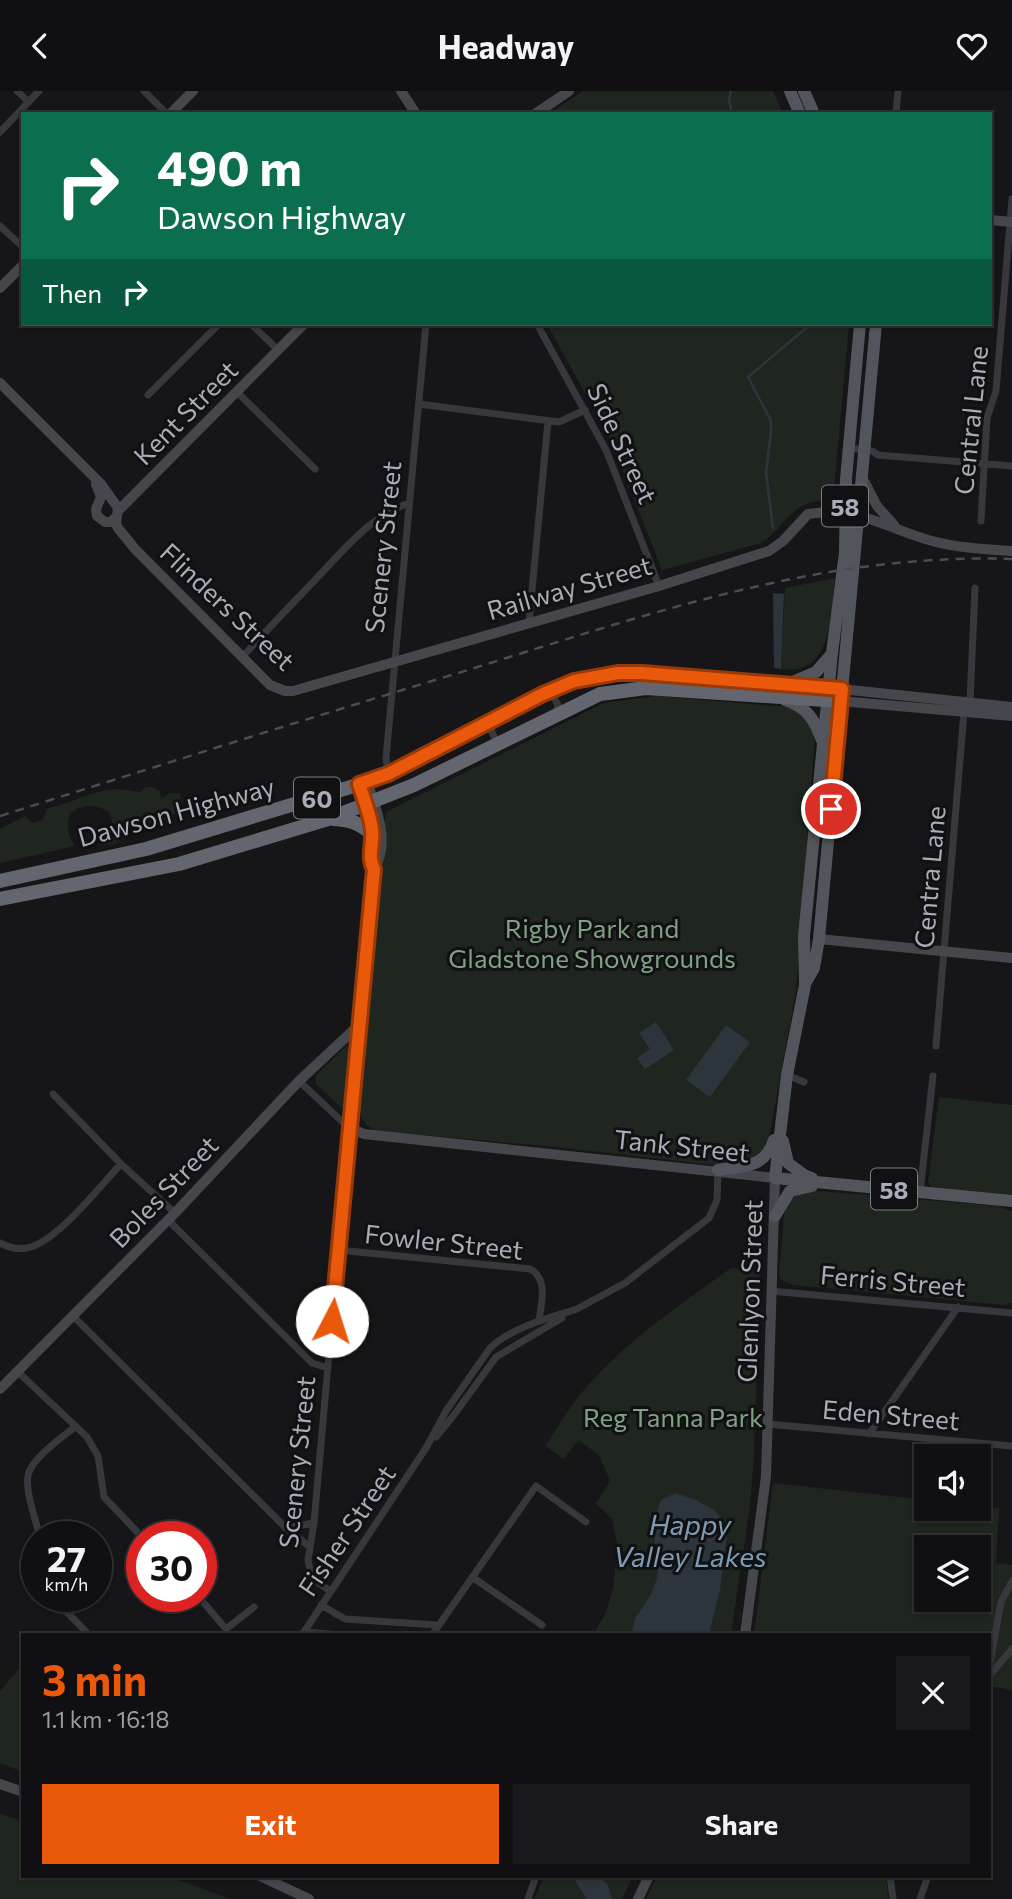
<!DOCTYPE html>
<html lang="en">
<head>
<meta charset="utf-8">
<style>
  :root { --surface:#101012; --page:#19191b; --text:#f1f3f6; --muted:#9c9d9f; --line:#303032; --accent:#ea580c }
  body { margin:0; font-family:Commissioner,sans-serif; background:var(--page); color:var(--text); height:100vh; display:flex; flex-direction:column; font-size:26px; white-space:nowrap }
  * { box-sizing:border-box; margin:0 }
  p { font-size:23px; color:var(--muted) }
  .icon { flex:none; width:38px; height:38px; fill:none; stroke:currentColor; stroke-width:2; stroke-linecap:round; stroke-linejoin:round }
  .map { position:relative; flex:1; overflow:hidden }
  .sheet { position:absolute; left:21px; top:1542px; width:970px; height:245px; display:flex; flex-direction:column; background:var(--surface); border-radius:0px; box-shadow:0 2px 5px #0004,0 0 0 2px var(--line) }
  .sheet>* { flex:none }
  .top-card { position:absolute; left:21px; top:21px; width:971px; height:214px; border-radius:0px; box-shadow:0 2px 5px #0004,0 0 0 2px var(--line); background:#0b6e4f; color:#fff; overflow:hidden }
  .tools { position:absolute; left:914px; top:1353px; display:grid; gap:14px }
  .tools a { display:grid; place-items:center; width:77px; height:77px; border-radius:0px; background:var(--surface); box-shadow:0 2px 5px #0004,0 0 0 2px var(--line); font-size:35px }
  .speed { position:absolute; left:21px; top:1430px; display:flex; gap:14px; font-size:35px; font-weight:700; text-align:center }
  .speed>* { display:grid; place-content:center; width:91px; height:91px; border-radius:50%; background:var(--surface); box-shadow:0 2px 5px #0004,0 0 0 2px var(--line); line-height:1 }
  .speed small { font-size:18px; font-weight:400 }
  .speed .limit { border:10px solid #d22; background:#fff; color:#111 }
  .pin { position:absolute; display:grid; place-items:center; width:60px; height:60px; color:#fff; margin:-30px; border:4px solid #fff; border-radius:50%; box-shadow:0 2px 7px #0007 }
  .me { position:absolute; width:77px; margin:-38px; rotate:5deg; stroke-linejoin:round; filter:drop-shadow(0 0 5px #0008) }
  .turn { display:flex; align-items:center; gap:24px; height:147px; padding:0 21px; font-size:32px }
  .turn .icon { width:91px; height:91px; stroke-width:2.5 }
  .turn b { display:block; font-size:49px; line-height:60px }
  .then { display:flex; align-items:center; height:66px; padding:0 21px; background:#0003; gap:14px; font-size:26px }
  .round { display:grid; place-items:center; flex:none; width:74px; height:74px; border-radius:0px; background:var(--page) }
  .overview { display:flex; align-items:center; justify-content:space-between; height:119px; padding:0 21px }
  h1 { font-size:42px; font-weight:700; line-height:52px; color:var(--accent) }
  .button { display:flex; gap:14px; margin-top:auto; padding:14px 21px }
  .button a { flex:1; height:80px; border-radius:0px; background:var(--accent); color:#fff; font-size:28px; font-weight:700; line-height:80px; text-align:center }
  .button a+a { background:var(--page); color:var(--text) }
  header { display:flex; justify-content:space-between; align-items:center; height:91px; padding:0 21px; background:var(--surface); font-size:32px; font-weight:700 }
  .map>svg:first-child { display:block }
  .green { fill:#1e261f; fill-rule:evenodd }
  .water { fill:#2c353c }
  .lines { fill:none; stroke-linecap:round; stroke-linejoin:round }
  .stream { stroke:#2c353c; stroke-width:2.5 }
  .street { stroke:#37383d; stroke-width:7 }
  .secondary { stroke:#45474d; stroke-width:10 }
  .primary { stroke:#53555c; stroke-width:12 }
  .highway { stroke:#63666e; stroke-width:14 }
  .rail { stroke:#4a4c52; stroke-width:2.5; stroke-dasharray:9 7; stroke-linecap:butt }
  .route-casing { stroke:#983908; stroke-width:18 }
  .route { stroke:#ea580c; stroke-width:12 }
  .labels { text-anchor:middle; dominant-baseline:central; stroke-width:6; stroke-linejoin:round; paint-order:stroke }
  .shield { fill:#111113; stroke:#7b7e86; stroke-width:2 }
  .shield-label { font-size:24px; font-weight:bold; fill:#a8adb8 }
  .street-label { font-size:26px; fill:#a8adb8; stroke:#111113 }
  .park-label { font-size:26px; fill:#7fa381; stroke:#111113 }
  .water-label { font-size:28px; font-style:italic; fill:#7f9bb3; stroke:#111113 }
</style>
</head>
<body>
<header><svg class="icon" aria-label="back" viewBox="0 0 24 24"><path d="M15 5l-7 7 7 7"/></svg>Headway<svg class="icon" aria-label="heart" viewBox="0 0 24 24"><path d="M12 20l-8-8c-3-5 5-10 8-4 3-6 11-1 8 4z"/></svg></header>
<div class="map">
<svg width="1012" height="1808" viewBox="0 0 1012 1808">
  <rect width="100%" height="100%" fill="#161618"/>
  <path class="green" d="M583,0h190l10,23h-234z
    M547,233h302l-16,176c-7,1 -16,0 -23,3 -21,6 -31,29 -49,40l-99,27 -51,-129z
    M835,487c-4,35 -2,99 -54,91l4,-81z
    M656,605l133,11 17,11 9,18 -19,255 -29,158 -7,8 -36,9 -179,-20 -166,-15c-13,-4 -18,-10 -20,-23l27,-296 218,-109z
    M146,696h7l7,4 1,8 8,-6 11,1 2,14 -3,6 -10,1 -5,7 -12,3 -12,-8 -12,3 6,12 -20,12 -16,2 11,-7 4,-13 -3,-13c-16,-10 -24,-9 -40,0 -4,13 -2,22 5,33l-75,17v-34l25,-13 8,7 9,-3 6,-12c35,-7 52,-26 91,-16z
    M347,954l2,6 -4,54 -4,3 -25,-24v-9z
    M939,1006l73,8v93l-80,-11 -4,-5z
    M808,1099l189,16 15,5v92l-8,2 -210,-20 -13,-5 -2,-6 6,-70 5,-6z
    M731,1177l29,2 -6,185 -4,50 -19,129h-137l13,-24 6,-22 5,-41 -6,-28 -16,-15 14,-23 -11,-26 -21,-15 -14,19 -19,-13c11,-16 21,-34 33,-49 42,-52 99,-90 153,-129z
    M773,1392l153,17v9h52v-3l21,2 -3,55 16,2v125l-23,-4v-51h-235zM926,1456h52v52h-52z
    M23,1573v108l-23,-9v-72z
    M0,1722l23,9v54h145l62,23h-230z
    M545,1785h88l-11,23h-88z
    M657,1785h229l2,23h-242z"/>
  <path class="water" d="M773,502l11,1 -3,75 -7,-1z
    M656,931l18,28 -29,19 -8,-11 13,-9 -11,-16z
    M726,934l24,17 -40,55 -24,-17z
    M675,1402l21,7 18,10 10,11 3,13 -7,56 -11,44h-78l4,-15 15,-23 8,-20 -5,-53 8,-23z
    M572,1785h28l8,9 4,14h-25z"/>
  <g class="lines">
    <path class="stream" d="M731,0l-2,9 3,14
      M773,437l-7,-55 5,-41v-11l-23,-44 63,-53"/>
    <path class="street" d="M17,0l12,11
      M144,0l23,23
      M896,23l2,-23
      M0,41l39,-41
      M0,135l23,21
      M251,233l27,26
      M537,233l69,126 53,136
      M237,301l78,77
      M148,304l71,-71
      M419,313l140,18 26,-12
      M849,357l23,3 6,4 134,11
      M981,430l6,-103 9,-27 16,-192
      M529,531l19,-201
      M243,565c23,-25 47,-50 71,-75 28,-29 56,-65 95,-78
      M547,604l6,1 5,9 -2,9
      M970,611l5,-114
      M496,629l-5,10 4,9 5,2
      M388,682l-2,-15 40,-434
      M936,955l28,-334
      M787,984l17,7
      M299,990l50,47 -35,395 -6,37 4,18 18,13
      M53,1003l68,70 54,49
      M920,1101l13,-116
      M168,1129l144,143 16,5
      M0,1152c8,4 17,7 27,5 29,-5 73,-62 94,-84
      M338,1159l192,19c19,10 11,35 9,52
      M771,1200l241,22
      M575,1219l50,-27 84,-65 8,-18 1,-30
      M73,1225l213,212 24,19
      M17,1280l70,66 11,19 6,41 38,40
      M767,1333l245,22
      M869,1343l89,-127
      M436,1346l18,-22 42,-58 66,-39
      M286,1437l28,-5
      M40,1446c-4,-16 -17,-51 -11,-65 6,-16 34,-35 47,-46
      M472,1486l70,48
      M60,1505l6,15 23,24
      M198,1505l28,33
      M321,1514l24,14 92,6
      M304,1541l35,3
      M226,1544v-6l28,-22
      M302,1544l124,-187 20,-37 44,-63c22,-21 59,-30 87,-39
      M432,1544l104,-149 50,36
      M989,1577l12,-66 11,-21
      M989,1585l23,-27
      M890,1785l3,23
      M528,1808l8,-23
      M920,1808l8,-23"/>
    <path class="secondary" d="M401,0l15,23
      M170,23l23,-23
      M535,23l34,-23
      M990,129l22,2
      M0,197l23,-23
      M0,292l101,101 17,24 -2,16 2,4 17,21 135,136 15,6h8l366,-105 110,-35 14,-10 25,-27c51,-8 77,14 124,27 26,7 53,8 80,10
      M861,384l16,31 17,19
      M96,393l5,13 -5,12 1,7 8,6h6l5,-5
      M118,420l186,-187
      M841,598l171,18
      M840,610l172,15
      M367,691c9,25 24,62 7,87l-25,259 15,6 411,44 -9,298 -21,159
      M359,693c5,15 11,30 13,45 2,13 -4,28 2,40
      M819,848l193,19
      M0,1298l175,-176 124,-132 61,-57
      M0,1693l23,8
      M260,1785l49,23
      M638,1808l11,-23"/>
    <path class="primary" d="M790,0l10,23
      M804,0l10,23
      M860,233l-14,155 -1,74 -13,100 -28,283 1,49 -18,90 -12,103 237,23
      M790,592l26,-11 15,-17
      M785,609c22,7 29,19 37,40
      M806,891l8,-14 5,-29 57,-615
      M783,1050l5,22 16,12 8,3
      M718,1079c26,-4 47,-2 56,-30
      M775,1125l15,-25 22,-5"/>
    <path class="highway" d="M334,728c17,1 26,4 39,16
      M0,790l146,-32 221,-67 21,-8 155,-81 31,-12 21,-5 47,-3 199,16
      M0,808l179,-35 149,-45 86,-34 186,-91 46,-6 194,13"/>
    <path class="rail" d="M0,725c151,-48 303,-96 455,-142 182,-56 364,-122 557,-115"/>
  </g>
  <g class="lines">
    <defs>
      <path id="route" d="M332,1230l42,-452c-7,-12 0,-27 -2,-40 -2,-15 -8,-30 -13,-45l29,-10 155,-80 31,-13 44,-8h24l200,16 -11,120"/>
    </defs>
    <use href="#route" class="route-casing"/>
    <use href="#route" class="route"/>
  </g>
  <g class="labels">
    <g class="shield">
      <rect x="822" y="394.5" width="46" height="41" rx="5"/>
      <rect x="294" y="686.5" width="46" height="41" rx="5"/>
      <rect x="871" y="1077.5" width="46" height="41" rx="5"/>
    </g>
    <g class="shield-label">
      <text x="845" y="415">58</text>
      <text x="317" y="707">60</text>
      <text x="894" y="1098">58</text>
    </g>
    <g class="street-label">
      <text transform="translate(185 321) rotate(-45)">Kent Street</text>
      <text transform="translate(970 329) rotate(-84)">Central Lane</text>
      <text transform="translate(623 352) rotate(65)">Side Street</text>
      <text transform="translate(382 456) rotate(-84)">Scenery Street</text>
      <text transform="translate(569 496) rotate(-16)">Railway Street</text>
      <text transform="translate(228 515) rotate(43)">Flinders Street</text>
      <text transform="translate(176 720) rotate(-15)">Dawson Highway</text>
      <text transform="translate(929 786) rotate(-85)">Centra Lane</text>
      <text transform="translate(682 1054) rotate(6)">Tank Street</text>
      <text transform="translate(163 1100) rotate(-46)">Boles Street</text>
      <text transform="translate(444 1150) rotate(6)">Fowler Street</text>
      <text transform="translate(893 1189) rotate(5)">Ferris Street</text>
      <text transform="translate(749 1200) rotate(-88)">Glenlyon Street</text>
      <text transform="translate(891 1323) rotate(5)">Eden Street</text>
      <text transform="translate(296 1371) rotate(-84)">Scenery Street</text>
      <text transform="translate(346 1439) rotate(-56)">Fisher Street</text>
    </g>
    <g class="park-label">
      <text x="592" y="836">Rigby Park and<tspan x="592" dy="30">Gladstone Showgrounds</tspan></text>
      <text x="673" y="1325">Reg Tanna Park</text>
    </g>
    <g class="water-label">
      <text x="690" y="1433">Happy<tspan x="690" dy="32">Valley Lakes</tspan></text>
    </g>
  </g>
</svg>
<div class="tools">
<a><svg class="icon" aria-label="sound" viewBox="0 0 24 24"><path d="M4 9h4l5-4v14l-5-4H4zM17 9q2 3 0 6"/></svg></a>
<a><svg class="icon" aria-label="layers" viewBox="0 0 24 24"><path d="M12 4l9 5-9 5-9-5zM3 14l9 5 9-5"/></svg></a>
</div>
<div class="speed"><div>27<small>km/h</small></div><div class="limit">30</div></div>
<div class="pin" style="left:831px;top:718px;background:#d93025"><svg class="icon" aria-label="arrive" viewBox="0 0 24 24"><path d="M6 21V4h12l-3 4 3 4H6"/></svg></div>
<svg class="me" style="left:332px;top:1230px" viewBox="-20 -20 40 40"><circle r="19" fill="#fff"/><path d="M0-13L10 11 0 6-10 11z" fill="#ea580c"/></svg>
<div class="top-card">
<div class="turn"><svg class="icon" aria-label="right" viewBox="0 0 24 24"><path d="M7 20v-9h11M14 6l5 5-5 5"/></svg><div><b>490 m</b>Dawson Highway</div></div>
<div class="then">Then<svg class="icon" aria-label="right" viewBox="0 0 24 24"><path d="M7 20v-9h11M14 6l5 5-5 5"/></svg></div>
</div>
<section class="sheet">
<div class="overview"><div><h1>3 min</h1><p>1.1 km · 16:18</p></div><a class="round"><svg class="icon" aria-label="close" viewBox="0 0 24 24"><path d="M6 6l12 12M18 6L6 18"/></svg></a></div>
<div class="button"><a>Exit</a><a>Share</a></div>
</section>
</div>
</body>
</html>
